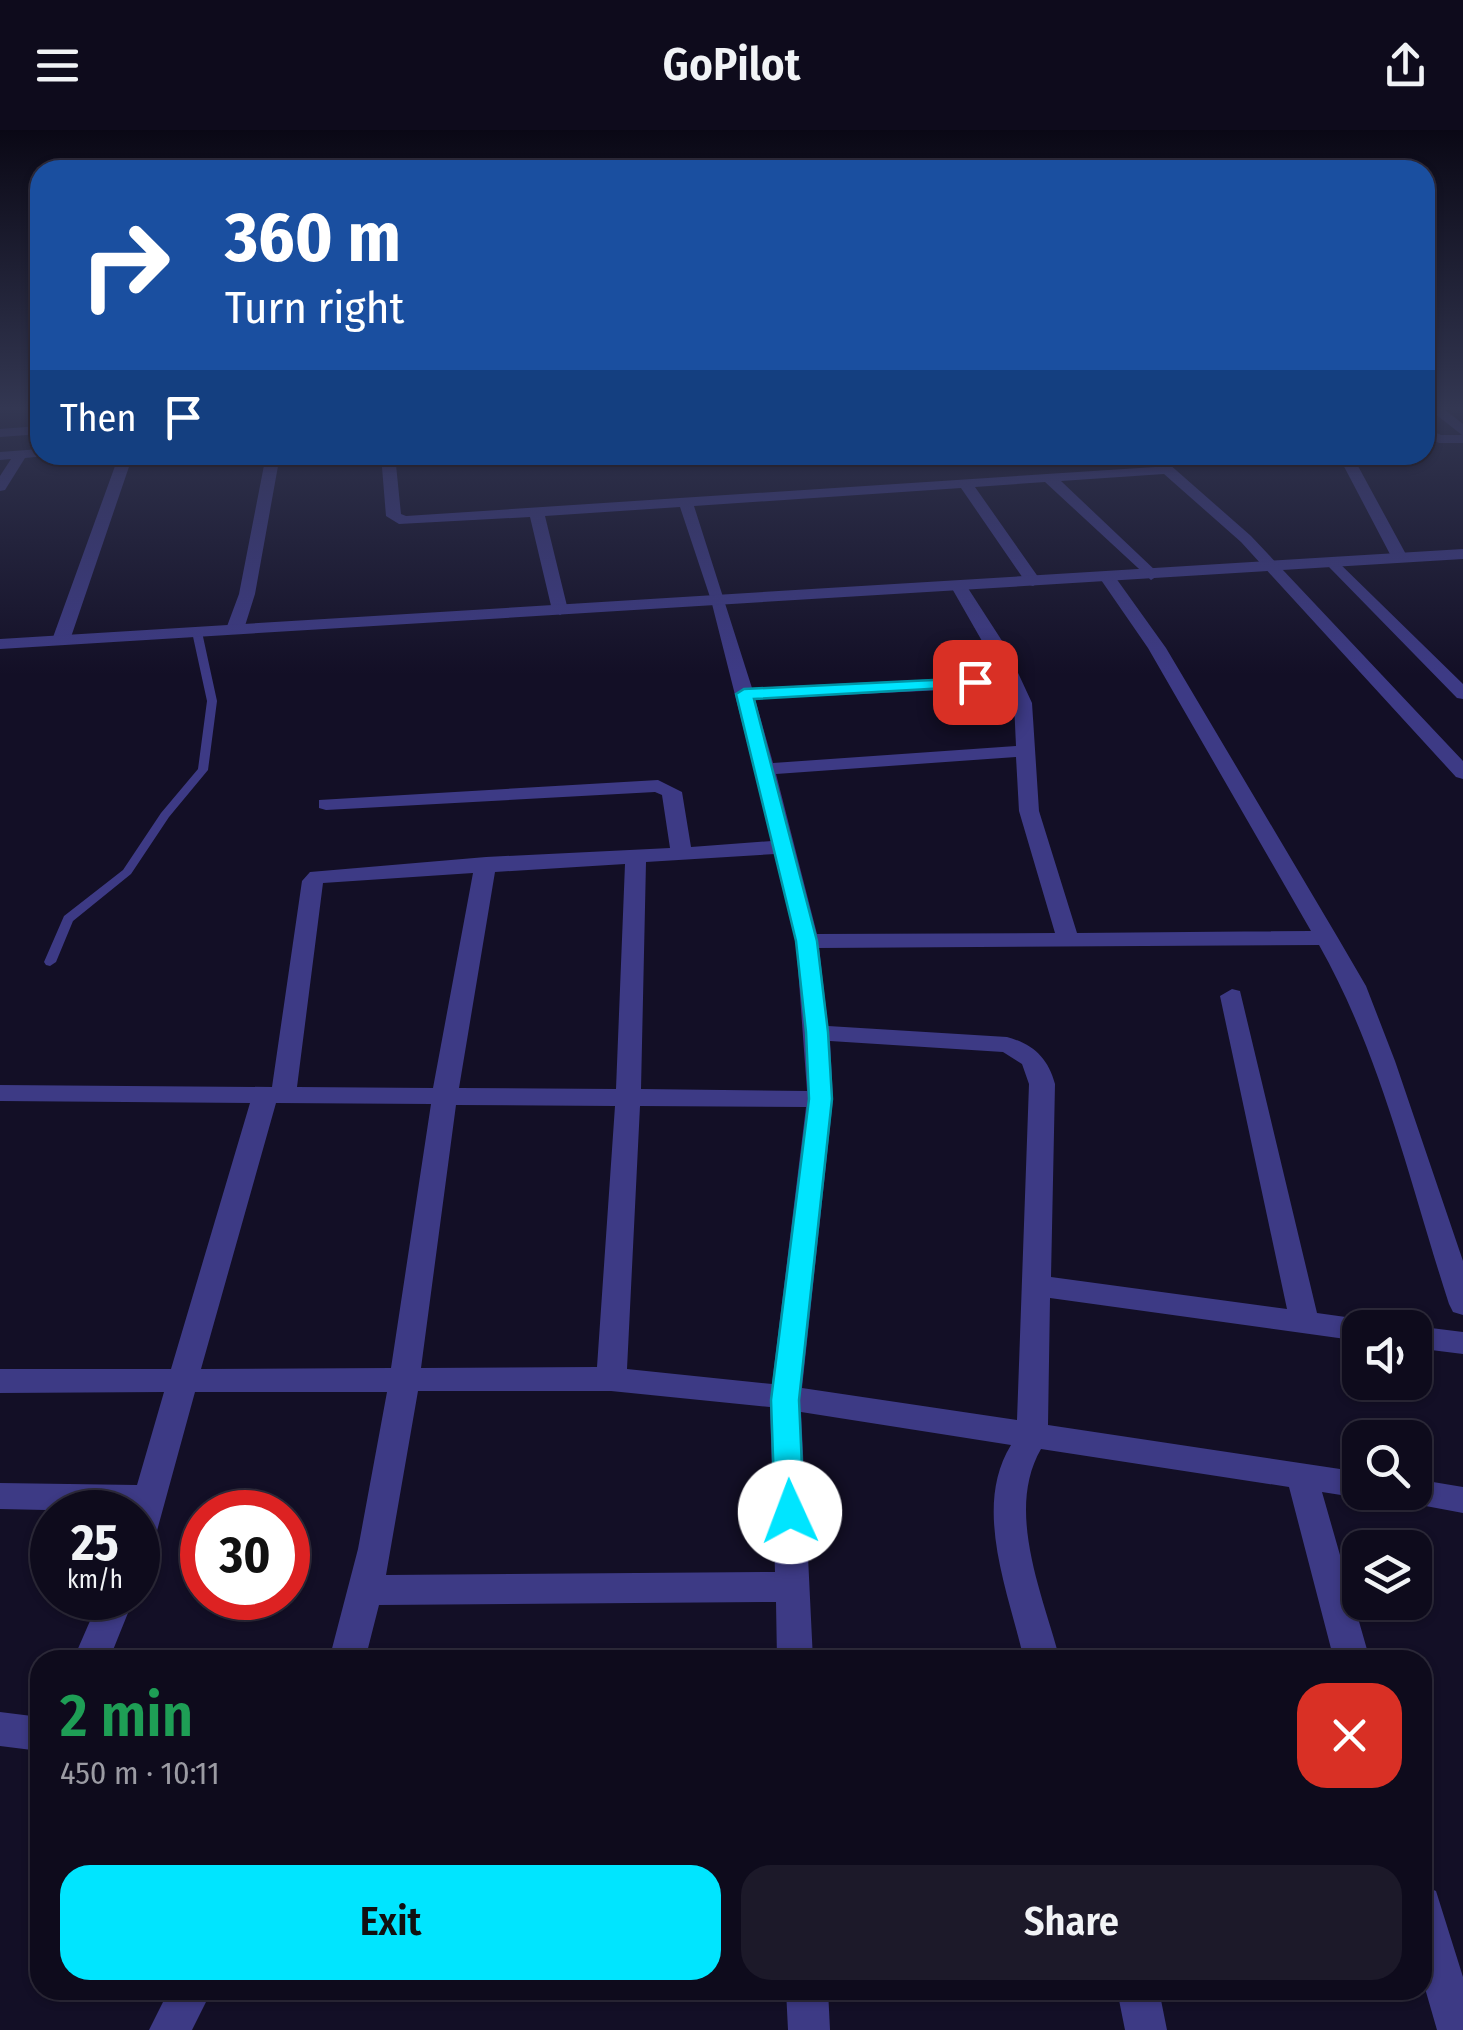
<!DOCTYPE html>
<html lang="en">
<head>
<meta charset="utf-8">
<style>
  :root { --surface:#0e0b1c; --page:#1c1929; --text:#f1f3f6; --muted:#9b9ba3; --line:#2e2b3b; --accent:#00e5ff }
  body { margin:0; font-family:"Fira Sans Condensed",sans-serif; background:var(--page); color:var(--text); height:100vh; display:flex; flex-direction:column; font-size:38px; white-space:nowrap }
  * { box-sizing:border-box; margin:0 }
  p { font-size:32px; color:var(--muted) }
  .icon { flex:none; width:55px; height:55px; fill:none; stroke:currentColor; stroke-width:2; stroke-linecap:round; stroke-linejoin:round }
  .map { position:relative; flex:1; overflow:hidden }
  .details { position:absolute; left:30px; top:1520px; width:1402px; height:350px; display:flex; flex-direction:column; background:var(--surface); border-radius:30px; box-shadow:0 2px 8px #0004,0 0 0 2px var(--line) }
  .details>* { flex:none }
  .guide { position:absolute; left:30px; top:30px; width:1405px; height:305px; border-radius:30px; box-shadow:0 2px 8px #0004,0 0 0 2px var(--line); background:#1a4fa0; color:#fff; overflow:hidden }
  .fabs { position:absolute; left:1342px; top:1180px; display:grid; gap:20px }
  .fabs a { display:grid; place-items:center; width:90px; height:90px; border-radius:20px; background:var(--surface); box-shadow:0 2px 8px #0004,0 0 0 2px var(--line); font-size:50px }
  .speed { position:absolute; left:30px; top:1360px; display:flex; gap:20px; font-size:50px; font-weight:700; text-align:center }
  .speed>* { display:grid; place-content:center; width:130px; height:130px; border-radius:50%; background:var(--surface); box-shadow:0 2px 8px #0004,0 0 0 2px var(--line); line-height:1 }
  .speed small { font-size:25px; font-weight:400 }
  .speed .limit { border:15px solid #d22; background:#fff; color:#111 }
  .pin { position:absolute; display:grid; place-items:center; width:85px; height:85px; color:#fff; margin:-42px; border-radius:20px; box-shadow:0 5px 15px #0006 }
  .me { position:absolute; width:110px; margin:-55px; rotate:358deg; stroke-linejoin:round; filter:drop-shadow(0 0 8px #0008) }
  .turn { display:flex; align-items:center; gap:35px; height:210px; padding:0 30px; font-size:45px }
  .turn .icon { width:130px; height:130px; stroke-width:2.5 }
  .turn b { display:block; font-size:70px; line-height:85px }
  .then { display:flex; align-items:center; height:95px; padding:0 30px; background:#0003; gap:20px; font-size:38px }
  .round { display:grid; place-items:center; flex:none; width:105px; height:105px; border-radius:30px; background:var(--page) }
  .summary { display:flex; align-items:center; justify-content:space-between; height:170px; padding:0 30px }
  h1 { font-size:60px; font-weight:600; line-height:75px; color:#1e9e55 }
  .cta { display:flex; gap:20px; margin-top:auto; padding:20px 30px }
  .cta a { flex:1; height:115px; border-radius:30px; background:var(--accent); color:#111; font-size:40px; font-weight:600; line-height:115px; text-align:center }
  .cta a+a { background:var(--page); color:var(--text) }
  header { display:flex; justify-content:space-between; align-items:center; height:130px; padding:0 30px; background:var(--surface); font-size:45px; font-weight:600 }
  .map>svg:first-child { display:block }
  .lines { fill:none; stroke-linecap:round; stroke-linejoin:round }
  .service { fill:#3d3a85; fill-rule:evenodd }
  .minor { fill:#3d3a85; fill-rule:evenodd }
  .tertiary { fill:#3d3a85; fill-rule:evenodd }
  .route { fill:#00e5ff; stroke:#0095a6; stroke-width:2.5 }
</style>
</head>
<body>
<header><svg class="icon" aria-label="menu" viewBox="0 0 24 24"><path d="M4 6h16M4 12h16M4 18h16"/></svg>GoPilot<svg class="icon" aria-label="share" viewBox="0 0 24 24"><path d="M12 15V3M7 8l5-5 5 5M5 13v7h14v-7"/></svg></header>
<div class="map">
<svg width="1463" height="1900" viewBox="0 0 1463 1900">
  <rect width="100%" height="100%" fill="#130f26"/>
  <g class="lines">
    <path class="service" d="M197,499l5,3 15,69 -9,69 -39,47 -38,57 -58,47 -17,41 -6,4 -4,-1 -2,-3 20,-46 59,-46 38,-57 37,-44 9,-68 -15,-69z"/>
    <path class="minor" d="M1429,279h15l19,15v19h-24l-14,-6v-9l16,7h21z
      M40,296v8l-40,3v-8z
      M40,319v6l5,1 -20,2 -20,32 -5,1v-15l11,-17 -11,1v-8z
      M119,325h14l-63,185 -15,4 -3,-4z
      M266,325h14l-25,139 -11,35 -9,5 -9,-5 13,-35z
      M381,325h14l6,59 5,2 749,-49 -7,-8 12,-3 91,80 212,225v18l-7,-2 -215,-235 -77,-68 -103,7 96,91 2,3 -8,5 -106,-98 -70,5 66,94 -8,5 -6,-2 -66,-96 -267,18 58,182 250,-12 -52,-91 14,-3 42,65 26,56 7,108 38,122 234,-2 -163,-283 -49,-71 14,-3 53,74 172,290 28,48 29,75 68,200v54l-10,-3 -4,-8c-39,-120 -68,-250 -130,-359l-500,3 9,78 179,11c26,7 41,21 48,47l-4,193 236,32 -67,-313 12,-7 8,2 77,322 43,6 13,9h-13v13l-310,-43 -2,127 312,47v20l11,2 -11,4 -38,-6 48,168h-36l-45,-173 -248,-38c-36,62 2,146 19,211h-36c-15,-67 -52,-152 -13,-215l-210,-33 12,248h-36l-1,-58 -397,3 -14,55h-36l29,-111 29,-157h-192l-40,146 -5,10 -12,4v-40l-138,-3v-26l137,2 27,-93 -164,1v-24h171l79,-266 -250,-2v-16l272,2 30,-206 8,-9 176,-15 184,-9 -8,-53 -7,-3 -329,18 -7,-2v-8l339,-20 24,12 9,55 81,-6 -61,-241 -31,-93 -135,9 23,94 -8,5 -8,-5 -22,-93 -131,7 -13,-8zM1006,557l8,16 2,43 -243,17 -18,-64zM1016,627l3,54 36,122 -238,1 -41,-160zM775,724l21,87 11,150 -166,-2 5,-227zM625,734l-9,225 -157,-1 36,-216zM473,743l-40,215 -136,-1 26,-204zM830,911l173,11 19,12 7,20 -12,336 -215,-32 31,-289zM276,973l155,1 -40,264 -190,1zM456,975l159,1 -18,261 -176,1zM640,976l166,1 -34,277 -145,-15zM418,1261h193l159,16 5,165 -389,3z
      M1338,325h14l56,103 -2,3 -14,-3z
      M1335,429l128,125v15l-6,-1 -128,-131v-6z
      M1415,1196l48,6v22l-48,-6v-20h-5z
      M1415,1349l48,8v26l-64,-12 -5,-9h21z
      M100,1468h34l-25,62h-36z
      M0,1582l40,5v34l-40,-5z
      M1422,1755l14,6 27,86v53h-26l-15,-52z
      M169,1860h43l-20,40h-43z
      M786,1860h42l2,40h-42z
      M1117,1860h42l8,40h-42z"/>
    <path class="tertiary" d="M1463,419v10l-1463,90v-10z"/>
  </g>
  <linearGradient id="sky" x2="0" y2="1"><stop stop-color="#0a0815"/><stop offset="0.51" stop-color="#333752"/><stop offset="1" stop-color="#333752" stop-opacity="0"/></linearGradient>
  <rect width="1463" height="545" fill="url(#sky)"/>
  <path class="route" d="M975,548l6,1v7l-227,13 63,242 11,91 4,67 -33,301 5,112 -4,9 -10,4 -11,-4 -4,-9 -4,-112 38,-301 -3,-67 -10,-91 -60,-247 8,-5z"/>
</svg>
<div class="fabs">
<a><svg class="icon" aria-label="sound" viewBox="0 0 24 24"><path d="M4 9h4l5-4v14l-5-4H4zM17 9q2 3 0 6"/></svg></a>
<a><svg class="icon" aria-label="search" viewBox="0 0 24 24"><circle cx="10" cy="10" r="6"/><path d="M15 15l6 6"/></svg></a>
<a><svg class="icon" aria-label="layers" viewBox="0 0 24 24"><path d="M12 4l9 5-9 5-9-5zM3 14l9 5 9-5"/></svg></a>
</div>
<div class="speed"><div>25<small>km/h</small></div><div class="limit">30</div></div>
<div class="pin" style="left:975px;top:552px;background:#d93025"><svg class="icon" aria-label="arrive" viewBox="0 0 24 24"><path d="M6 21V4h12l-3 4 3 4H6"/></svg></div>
<svg class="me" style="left:790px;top:1382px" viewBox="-20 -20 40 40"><circle r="19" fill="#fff"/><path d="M0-13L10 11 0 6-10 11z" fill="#00e5ff"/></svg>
<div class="guide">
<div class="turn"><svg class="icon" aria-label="right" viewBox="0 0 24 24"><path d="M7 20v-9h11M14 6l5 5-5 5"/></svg><div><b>360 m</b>Turn right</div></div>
<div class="then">Then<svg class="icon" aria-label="arrive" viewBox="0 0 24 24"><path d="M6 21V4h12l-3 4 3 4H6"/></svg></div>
</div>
<section class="details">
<div class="summary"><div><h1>2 min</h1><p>450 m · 10:11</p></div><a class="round" style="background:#d93025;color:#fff"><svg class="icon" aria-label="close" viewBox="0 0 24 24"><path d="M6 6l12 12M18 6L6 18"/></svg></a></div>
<div class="cta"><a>Exit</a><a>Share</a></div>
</section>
</div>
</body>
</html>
